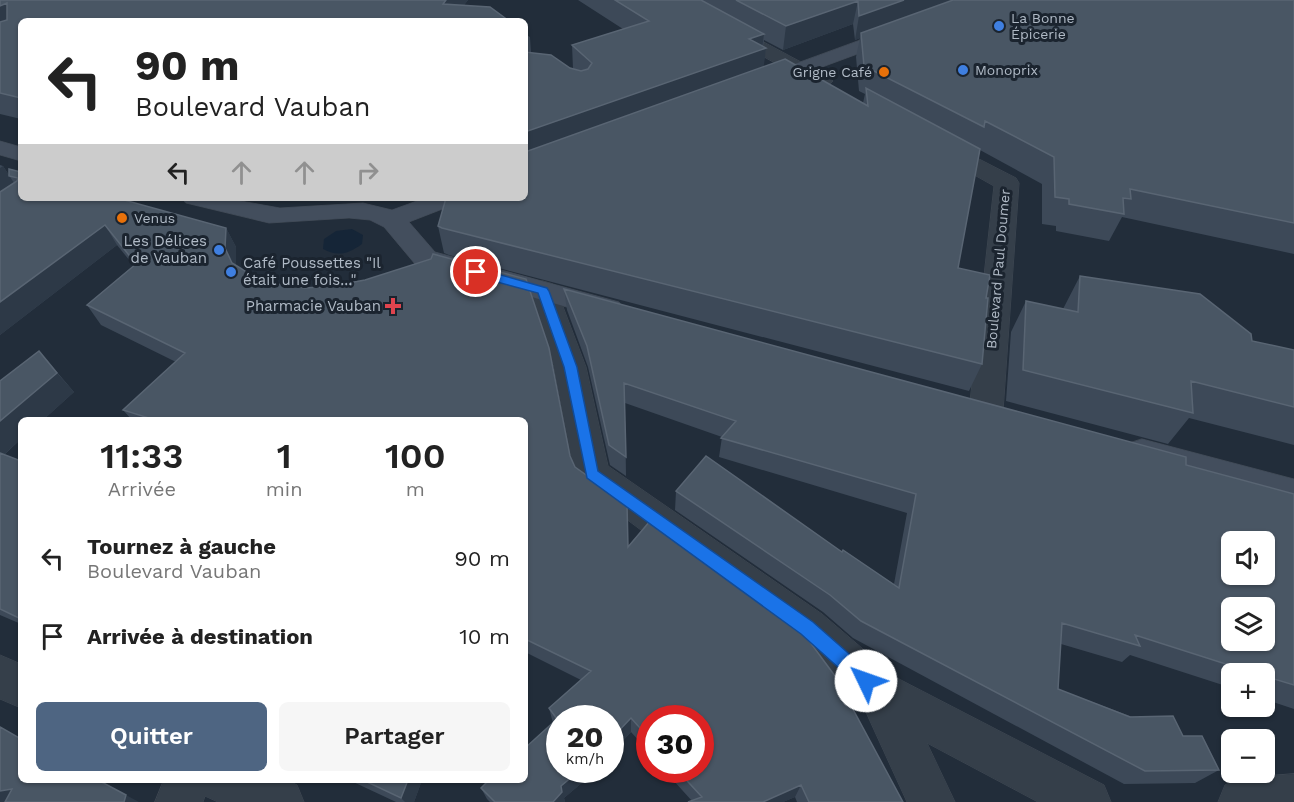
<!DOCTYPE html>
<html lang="fr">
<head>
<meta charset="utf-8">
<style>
  :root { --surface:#fff; --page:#f6f6f6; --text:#222; --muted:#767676; --accent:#4e6582 }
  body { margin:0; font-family:"Work Sans",sans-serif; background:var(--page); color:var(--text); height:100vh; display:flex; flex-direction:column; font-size:22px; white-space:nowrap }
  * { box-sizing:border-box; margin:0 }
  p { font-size:20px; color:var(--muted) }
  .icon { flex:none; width:33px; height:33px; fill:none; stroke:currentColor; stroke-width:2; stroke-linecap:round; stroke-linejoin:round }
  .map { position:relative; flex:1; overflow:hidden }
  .side { position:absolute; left:18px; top:417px; width:510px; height:366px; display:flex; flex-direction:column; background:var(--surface); border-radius:9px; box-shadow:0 2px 4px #0004 }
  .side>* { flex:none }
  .banner { position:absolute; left:18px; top:18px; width:510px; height:183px; border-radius:9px; box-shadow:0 2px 4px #0004; background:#fff; color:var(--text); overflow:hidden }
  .controls { position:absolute; left:1221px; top:531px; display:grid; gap:12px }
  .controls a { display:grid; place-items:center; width:54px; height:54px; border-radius:9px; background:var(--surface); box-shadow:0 2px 4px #0004; font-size:30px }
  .speed { position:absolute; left:546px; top:705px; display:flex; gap:12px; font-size:30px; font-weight:700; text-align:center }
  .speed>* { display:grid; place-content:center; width:78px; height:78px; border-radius:50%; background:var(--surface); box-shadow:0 2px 4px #0004; line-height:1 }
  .speed small { font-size:15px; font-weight:400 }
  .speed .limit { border:9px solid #d22; background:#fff; color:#111 }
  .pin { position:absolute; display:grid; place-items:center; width:51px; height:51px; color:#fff; margin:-26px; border:3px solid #fff; border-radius:50%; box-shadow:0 2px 6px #0007 }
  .me { position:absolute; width:66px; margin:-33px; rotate:312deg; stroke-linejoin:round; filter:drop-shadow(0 0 4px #0008) }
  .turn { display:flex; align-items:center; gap:21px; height:126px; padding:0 18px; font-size:27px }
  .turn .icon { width:78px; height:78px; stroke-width:2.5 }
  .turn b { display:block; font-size:42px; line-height:51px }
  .lanes { display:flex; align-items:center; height:57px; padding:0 18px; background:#0003; justify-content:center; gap:30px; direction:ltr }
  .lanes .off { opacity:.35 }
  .eta { display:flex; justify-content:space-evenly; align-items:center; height:102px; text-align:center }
  .eta b { font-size:36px; font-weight:600; line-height:42px }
  .button { display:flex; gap:12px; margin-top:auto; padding:12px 18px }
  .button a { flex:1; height:69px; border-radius:9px; background:var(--accent); color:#fff; font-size:24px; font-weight:600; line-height:69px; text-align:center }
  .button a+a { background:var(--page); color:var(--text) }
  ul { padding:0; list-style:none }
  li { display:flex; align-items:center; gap:18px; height:78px; padding:0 18px }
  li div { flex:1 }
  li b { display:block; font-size:22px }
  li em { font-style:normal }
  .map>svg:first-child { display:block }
  .water { fill:#152537 }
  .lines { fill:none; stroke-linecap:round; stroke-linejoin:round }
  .street-casing { stroke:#3f4853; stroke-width:1 }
  .secondary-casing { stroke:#3f4853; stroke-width:1 }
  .street { fill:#353f4a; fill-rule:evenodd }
  .secondary { fill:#434e5d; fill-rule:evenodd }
  .wall { fill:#3d4958; fill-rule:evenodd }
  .shaded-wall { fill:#2d3947 }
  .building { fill:#495664; stroke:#596573; stroke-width:1.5; fill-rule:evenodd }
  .route { fill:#1a73e8; stroke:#114b97; stroke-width:1.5 }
  .shop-dot { fill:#3f7fe0; stroke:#1b242f; stroke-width:2 }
  .food-dot { fill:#e8710a; stroke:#1b242f; stroke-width:2 }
  .health-dot { fill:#e0444e; stroke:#1b242f; stroke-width:2 }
  .labels { text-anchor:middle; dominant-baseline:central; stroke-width:6; stroke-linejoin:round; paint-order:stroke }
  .far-poi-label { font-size:14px; fill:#b0bac6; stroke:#1b242f; text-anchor:start }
  .far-street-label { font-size:14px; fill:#b0bac6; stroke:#1b242f }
  .poi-label { font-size:15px; fill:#b0bac6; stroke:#1b242f; text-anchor:end }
</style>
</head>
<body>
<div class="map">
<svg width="1294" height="802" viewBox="0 0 1294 802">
  <rect width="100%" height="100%" fill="#222d3a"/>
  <path class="water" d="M352,229l11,6 -1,9c-14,10 -24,13 -39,5l1,-10 12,-8z"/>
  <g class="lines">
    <defs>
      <path id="street" d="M662,0h23l144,77 4,4 -4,4h-14z
        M938,138l78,40 3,5 -16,228 -5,9 -12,4 -12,-4 -5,-9 25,-225 -64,-36 -4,-5 4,-5z
        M543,281l10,3 4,7 29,76 22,99 214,148 75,64 207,107 7,17h-73l-111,-59 28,59h-48l-42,-92 -73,-68 -213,-158 -5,-10 -20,-107 -25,-76 4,-7z
        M0,655l21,9v44l-21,-9z
        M1294,774v28h-76l7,-17 17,-7z
        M164,780h123l10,5 7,17h-86l-13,-6 -2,6h-48z"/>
      <path id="secondary" d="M970,0h26l-3,4 -225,83h-14l-4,-4 4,-4z
        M0,141l21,6v14l-21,-6z
        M182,198h42l56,10 83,-5 29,7 33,-12h37l-4,5 -49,19 26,30 184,50 5,7 -5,7 -10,3 -194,-55 -31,-37 -14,-7 -21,-2 -80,5 -83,-20z
        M1142,439l152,40v30l-164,-46 -5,-10 5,-10z"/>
    </defs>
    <use href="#street" class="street-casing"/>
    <use href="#secondary" class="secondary-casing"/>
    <use href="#street" class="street"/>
    <use href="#secondary" class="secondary"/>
  </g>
  <path class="wall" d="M0,0h468l-4,5 -443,16v98l-21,-5z
    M578,0h716v254l-172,-37 -13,24 -53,-10v-5l-14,-2v-40l-62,-34 -22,118 28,30 -4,66 -13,27 -520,-136 -5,-2 -6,-27 87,-28v-164l5,3 1,16 42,16 -1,-24 51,-16zM853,24l2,16 5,-2 -4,19 3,34 6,3 -2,9 -100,-36 3,-19 -3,-1 1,-7 19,10z
    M0,165l3,1 6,9v-6l12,3v26h96l109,30 10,19v18l27,17 42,6 27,-2 33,-6 66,-21 2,-5 93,25 23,69 21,108 5,11 52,37 1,42 22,-25 157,117 28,38 68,126h-106l-2,-5 -12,5h-95l4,-1 -28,-31h36v-52h-50v35l-19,-21 -21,23v-37h-50v52h37l-33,28 1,4h-75l-3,-3 -6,-11 8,-8h36v-32l28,-25 -4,-15 32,-28 -56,-28v-232h-393l-9,-10 53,-48 -75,-37 -14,-20 47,-39 -17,-21 -117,90z
    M1080,276l172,65 42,9v95l-105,-27 -21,26 -162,-43 5,-69 15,-31 37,8z
    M564,289l622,176 108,29v215l-30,-10v-25h-32v14l-102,-33 -8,7 -61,-18 -3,45 125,47 36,34 -24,13 -71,1 -271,-146 -30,-26 -148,-102 1,-19 166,61 52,32 13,-71 -188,-56 3,-20 -97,-34 1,73 -16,-11 -22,-98 -21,-57z
    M39,351l35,41 -31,28h-22v19l-17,16 17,6v163l-21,-9v-234z
    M349,780h73l-8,22h-18z"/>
  <path class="shaded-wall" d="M446,0h22l-16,21 -9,-17z
    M904,0h59l-102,33 -1,5 -5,2 4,-24z
    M858,1l-5,23 -70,26 3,-24z
    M7,3l14,23 -21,10v-30z
    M764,34l-2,15 4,-1 -3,25 -238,87v-28l224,-93z
    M3,166l13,20 -16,9v-27z
    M105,225l12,20 -117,90v-33z
    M226,228l10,19v21l-4,-5 -7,-15z
    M57,373l17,19 -31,28h-22v19l-21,19v-37z
    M631,718v14l-21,23v-15z
    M580,770h17l-33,28 1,4h-12l8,-16z
    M98,780l41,22h-15z
    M408,780h14l-8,22h-9l-4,-4z
    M801,785l-6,12 -12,5h-20z
    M12,789l2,13h-14v-11z"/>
  <path class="building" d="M0,0h446l-3,4 47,3 19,14h-488v77l-21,-5v-71l7,-2v-17l-7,3z
    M615,0h86l63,34 -15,5 17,9 -241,84v-80l26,3 19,13 11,3 7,-2 4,-6 -20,-18 77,-24z
    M736,0h168l-45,16 -1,-15 -72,25z
    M953,0h341v223l-164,-34 1,10 -8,-1 1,16 -55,-10v-5l-14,-2 -1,-40 -69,-36 -1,6 -120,-61 -3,-33z
    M785,59l83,47 -2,-18 114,61 -22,119 32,7 -4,23h2l-6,66 -540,-136 -4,-2 8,-28h79v-46z
    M9,169l12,3v26h96l109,30 -1,20 7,15 31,19 42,6 27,-2 33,-6 66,-21 2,-5 93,25 23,69 21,108 5,11 52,37 1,43 22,-26 157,117 28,38 68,126h-94l-8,-17 -38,17h-75l14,-5 -25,-27h23v-52h-50v21l-19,-21 -21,22v-22h-50v52h20l-19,16 1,6 -9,10h-58l-14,-14 8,-8h36v-32l32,-29 -8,-11 42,-37 -66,-32v-219h-370l-32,-10 62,-57 -98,-48 49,-41 -31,-39 -105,77v-110l17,-11 1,-3 -9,-2z
    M1080,276l120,18 51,40 1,7 42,9v57l-103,-26 2,32 -170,-43 3,-69 52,11z
    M564,289l622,168v8l108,29v191l-30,-9v-2h-7l-122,-39 5,11 -78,-23 -4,66 72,28 43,-1 10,20h19l17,34 -74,1 -284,-150 -31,-26 -154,-104 30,-35 136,96 1,-2 56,38 17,-94 -195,-56 15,-17 -112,-38 2,74 -17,-12 -22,-99zM1232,542h32v32h-32zM1232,608h32v32h-32z
    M39,351l18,22 -57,48v-40z
    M0,453l21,8v158l-21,-10z
    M0,727l21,12v41h77l28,15 -2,7h-119l7,-13 -12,2z
    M363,780h45l-7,18z"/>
  <path class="route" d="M476,268l71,20 2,3 28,76 21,104 215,151 59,52 3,7 -3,6 -6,3 -6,-3 -59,-53 -214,-156 -23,-111 -26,-74 -67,-18 -1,-3z"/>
  <g class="shop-dot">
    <circle cx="999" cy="26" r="6"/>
    <circle cx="963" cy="70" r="6"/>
    <circle cx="219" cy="250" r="6"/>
    <circle cx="231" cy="272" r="6"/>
  </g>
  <g class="food-dot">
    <circle cx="884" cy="72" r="6"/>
    <circle cx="122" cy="218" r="6"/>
  </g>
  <path class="health-dot" d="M390 297h6v6h6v6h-6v6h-6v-6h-6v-6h6z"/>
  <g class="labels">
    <g class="far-poi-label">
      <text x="1011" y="18">La Bonne<tspan x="1011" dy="16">Épicerie</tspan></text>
      <text x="975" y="70">Monoprix</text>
      <text x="872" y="72" text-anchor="end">Grigne Café</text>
      <text x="134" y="218">Venus</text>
    </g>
    <g class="far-street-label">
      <text transform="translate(998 269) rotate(-85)">Boulevard Paul Doumer</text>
    </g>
    <g class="poi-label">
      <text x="207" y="241">Les Délices<tspan x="207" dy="17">de Vauban</tspan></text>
      <text x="243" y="263" text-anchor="start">Café Poussettes "Il<tspan x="243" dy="17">était une fois..."</tspan></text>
      <text x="381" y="306">Pharmacie Vauban</text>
    </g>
  </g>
</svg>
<div class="controls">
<a><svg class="icon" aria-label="sound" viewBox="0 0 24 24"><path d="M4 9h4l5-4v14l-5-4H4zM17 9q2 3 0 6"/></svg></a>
<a><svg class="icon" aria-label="layers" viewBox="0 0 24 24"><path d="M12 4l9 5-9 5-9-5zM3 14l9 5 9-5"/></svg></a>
<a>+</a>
<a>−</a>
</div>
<div class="speed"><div>20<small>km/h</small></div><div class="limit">30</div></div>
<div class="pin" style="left:476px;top:272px;background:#d93025"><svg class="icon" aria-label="arrive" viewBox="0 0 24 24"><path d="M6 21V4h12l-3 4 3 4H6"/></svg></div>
<svg class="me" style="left:866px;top:681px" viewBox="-20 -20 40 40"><circle r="19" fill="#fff"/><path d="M0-13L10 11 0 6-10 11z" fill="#1a73e8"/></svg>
<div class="banner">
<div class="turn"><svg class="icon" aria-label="left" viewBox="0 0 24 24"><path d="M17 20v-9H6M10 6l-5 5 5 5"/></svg><div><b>90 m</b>Boulevard Vauban</div></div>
<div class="lanes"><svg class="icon" aria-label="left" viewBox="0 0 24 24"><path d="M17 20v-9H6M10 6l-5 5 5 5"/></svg><svg class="icon off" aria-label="ahead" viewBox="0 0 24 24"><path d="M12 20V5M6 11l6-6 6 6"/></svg><svg class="icon off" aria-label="ahead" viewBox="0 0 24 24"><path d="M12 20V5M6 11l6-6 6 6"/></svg><svg class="icon off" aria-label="right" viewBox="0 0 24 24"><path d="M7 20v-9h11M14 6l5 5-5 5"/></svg></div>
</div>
<section class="side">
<div class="eta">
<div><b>11:33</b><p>Arrivée</p></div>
<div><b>1</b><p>min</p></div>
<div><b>100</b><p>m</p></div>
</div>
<ul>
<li><svg class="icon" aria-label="left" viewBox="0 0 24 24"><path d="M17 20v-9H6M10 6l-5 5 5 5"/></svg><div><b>Tournez à gauche</b><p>Boulevard Vauban</p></div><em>90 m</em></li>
<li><svg class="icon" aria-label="arrive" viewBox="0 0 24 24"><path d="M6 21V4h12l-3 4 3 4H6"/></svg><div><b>Arrivée à destination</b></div><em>10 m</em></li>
</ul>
<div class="button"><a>Quitter</a><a>Partager</a></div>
</section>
</div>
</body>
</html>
